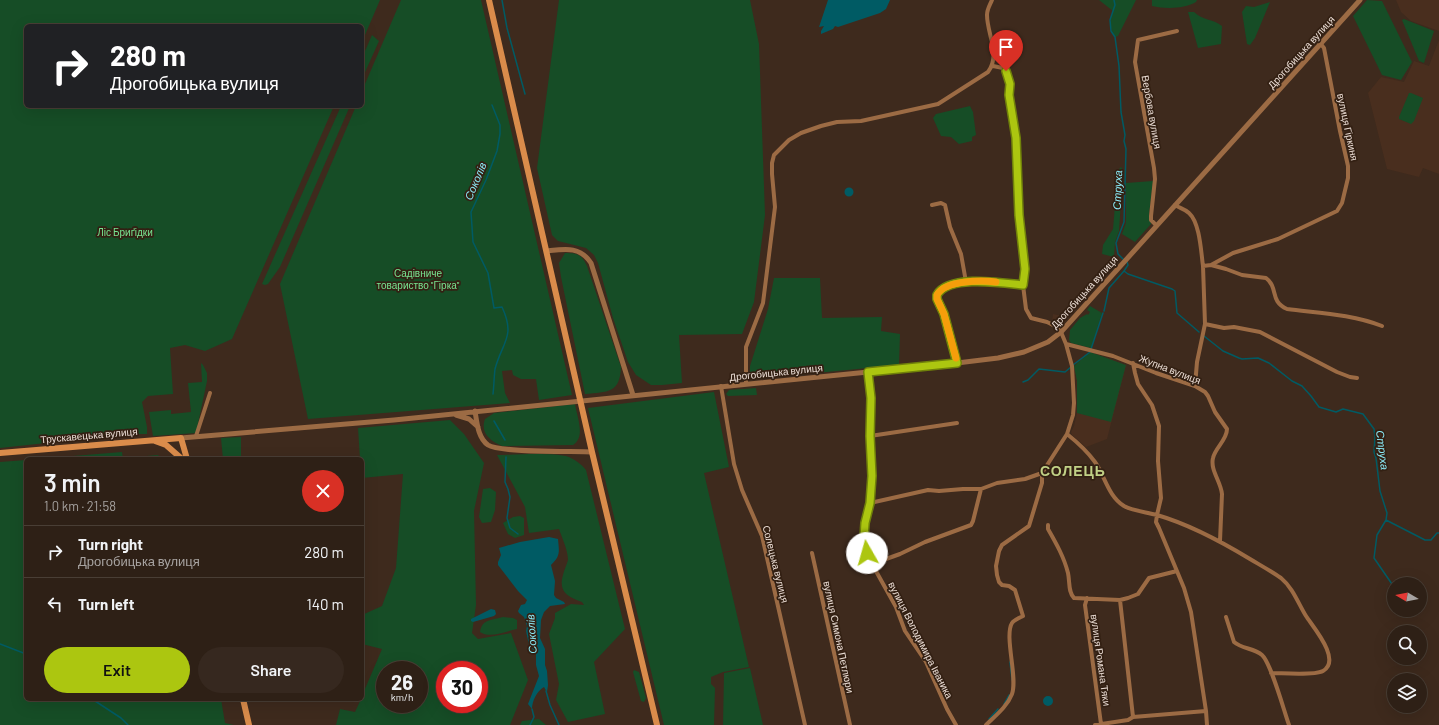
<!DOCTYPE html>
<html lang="en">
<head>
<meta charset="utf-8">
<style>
  :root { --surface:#2e2016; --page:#36281f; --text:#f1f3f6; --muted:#a7a3a1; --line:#493e35; --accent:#acc610 }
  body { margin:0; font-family:Barlow,sans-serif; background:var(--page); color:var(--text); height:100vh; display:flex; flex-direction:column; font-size:15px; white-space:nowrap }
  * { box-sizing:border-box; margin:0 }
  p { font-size:13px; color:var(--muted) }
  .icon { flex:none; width:22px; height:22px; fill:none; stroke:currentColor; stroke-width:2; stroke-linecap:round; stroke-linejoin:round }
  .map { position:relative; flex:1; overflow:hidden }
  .side { position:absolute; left:24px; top:457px; width:340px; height:244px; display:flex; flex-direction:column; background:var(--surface); border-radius:6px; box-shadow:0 4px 16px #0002,0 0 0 1px var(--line) }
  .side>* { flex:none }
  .hud { position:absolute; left:24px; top:24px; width:340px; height:84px; border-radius:6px; box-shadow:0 4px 16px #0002,0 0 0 1px var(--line); background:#202124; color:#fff; overflow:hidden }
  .needle { width:26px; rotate:280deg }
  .tools { position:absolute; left:1387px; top:577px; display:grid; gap:8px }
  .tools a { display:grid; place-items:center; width:40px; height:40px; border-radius:50%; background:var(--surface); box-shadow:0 4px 16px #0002,0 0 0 1px var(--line); font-size:20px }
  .speed { position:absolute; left:376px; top:661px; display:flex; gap:8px; font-size:20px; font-weight:700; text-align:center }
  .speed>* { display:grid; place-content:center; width:52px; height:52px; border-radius:50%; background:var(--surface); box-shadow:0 4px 16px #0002,0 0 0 1px var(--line); line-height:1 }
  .speed small { font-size:10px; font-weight:400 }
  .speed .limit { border:6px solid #d22; background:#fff; color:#111 }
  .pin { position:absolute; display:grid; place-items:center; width:34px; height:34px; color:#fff; margin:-41px -17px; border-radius:50% 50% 50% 0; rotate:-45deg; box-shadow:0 0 4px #0007 }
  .pin .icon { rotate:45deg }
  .me { position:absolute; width:44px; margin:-22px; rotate:353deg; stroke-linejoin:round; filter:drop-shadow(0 0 3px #0008) }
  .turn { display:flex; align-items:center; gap:14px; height:84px; padding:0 20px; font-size:18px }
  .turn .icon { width:52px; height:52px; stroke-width:2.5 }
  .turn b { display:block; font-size:28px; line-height:34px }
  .round { display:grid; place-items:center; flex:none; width:42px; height:42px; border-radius:21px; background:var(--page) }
  .overview { display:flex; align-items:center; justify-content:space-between; height:68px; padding:0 20px }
  h1 { font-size:24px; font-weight:600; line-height:30px }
  .button { display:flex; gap:8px; margin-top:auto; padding:8px 20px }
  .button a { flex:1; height:46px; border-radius:24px; background:var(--accent); color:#111; font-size:16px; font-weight:600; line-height:46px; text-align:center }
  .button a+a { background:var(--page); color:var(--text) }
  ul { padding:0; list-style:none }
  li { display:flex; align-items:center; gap:12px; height:52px; padding:0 20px; border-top:1px solid var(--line) }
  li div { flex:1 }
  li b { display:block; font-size:15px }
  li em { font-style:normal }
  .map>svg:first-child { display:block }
  .built { fill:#492e1e }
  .green { fill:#164d26; fill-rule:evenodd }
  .water { fill:#005b64 }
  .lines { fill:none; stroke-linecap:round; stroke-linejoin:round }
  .stream { stroke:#005b64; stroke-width:1.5 }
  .minor { stroke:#9c6b44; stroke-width:4 }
  .tertiary { stroke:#9c6b44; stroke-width:5 }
  .secondary { stroke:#da8c4b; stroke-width:6 }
  .route-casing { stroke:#70810a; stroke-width:10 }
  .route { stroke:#acc610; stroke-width:7 }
  .slow { stroke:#f59e0b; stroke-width:7 }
  .labels { text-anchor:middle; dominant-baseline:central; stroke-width:3.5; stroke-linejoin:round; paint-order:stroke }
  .street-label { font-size:10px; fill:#ecded6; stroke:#332013 }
  .park-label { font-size:10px; fill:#77e491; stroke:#332013 }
  .water-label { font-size:11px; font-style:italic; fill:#8beaf7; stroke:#332013 }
  .district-label { font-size:14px; font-weight:bold; letter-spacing:1px; fill:#c1d186; stroke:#332013 }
</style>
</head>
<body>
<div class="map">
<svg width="1439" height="725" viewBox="0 0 1439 725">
  <rect width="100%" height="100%" fill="#3e2a1d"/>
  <path class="built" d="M1396,0h43v31l-28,-10 -10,-9z
    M1439,40v134l-16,-6 -4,9 -32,-8 -19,-76 13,-16 23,5 10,-21 15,5z
    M1053,314l9,2 7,1 -9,9 -8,-3z
    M1090,352l36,13 -19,74 -21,8 -14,-12 -1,-3 3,-6 3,-13v-32l-3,-15z"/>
  <path class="green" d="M0,0h380l-18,42v-16h-336v80h308l-102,233 -27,12 -20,-6 -15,3 3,46 -25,2 -6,6 5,25v7h-18l-129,14z
    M401,0h80l91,395 -33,5 -3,-21h-15l-8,-4 -1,-5 -10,1 3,22 5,10 -202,16 -28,-135 76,-178h6v-15z
    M559,0h191l9,44 6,171 -11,87 -12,32 -63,1 3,48 -20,2h-11l-15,-10 -8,-13 -15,-44 -15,-55 -4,-8 -8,-7 -28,-7 -6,-6 -15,-67z
    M1099,0h37l-18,36 -3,1c-6,-9 -5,-16 -2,-26z
    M1152,0h45l-1,2c-12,7 -31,7 -44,4z
    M1367,0l15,1 30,61 -11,18 -19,-5 -29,-59z
    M1270,2l-15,36 -5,7 -3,-1 -5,-32 4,-6 8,1z
    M1188,12h6c9,9 18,6 28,14l-1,18 -23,4z
    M1404,19l30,12 -10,32 -5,-2 -17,-41z
    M372,35l7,6 -17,38v-21z
    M1409,93h2l12,5 -9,23 -3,3 -12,-5v-2z
    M341,106h9l-70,161 -12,17 -3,1 -3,-1z
    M970,106l3,6 3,23 -4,2v4l-13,3 -8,-7 -10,-1 -8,-18 3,-4z
    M1121,167l2,3 -4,61 -4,11 -1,15 -12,-3 1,-9 10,-16 4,-47 -1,-10z
    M1153,181l-4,34 2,9 -16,18 -13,-8 4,-11v-40z
    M565,253c13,0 17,2 22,13l34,101c-1,26 -13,25 -36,27l-24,-117 -2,-14z
    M774,278h46l2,40 60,-1 -1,14 19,3 -1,31 -145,14c-5,-3 -4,-8 -4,-13l18,-57z
    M1090,306l12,7 -11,35 -20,-5 -2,-3 1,-10 10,-12 7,-4 1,1 2,-3 -3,-2z
    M1090,352l36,13 -15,57 -34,-9v-32l-3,-15z
    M201,363l2,2 4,8v8l-11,52 -43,3 -4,-24 22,-2v4l20,-2 -3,-29 14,-1z
    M756,388l1,7 -29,1 -2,-2 3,-4z
    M714,392l15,75 -25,6 45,194 -26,5 -12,5v7l4,4 -1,37h-50l-76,-317z
    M575,404c2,13 11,33 -2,41l-71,1c-12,-5 -22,-13 -17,-27l9,-6z
    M450,420l14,14 20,29 -10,48 2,94 -4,28 6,6 33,-6 17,47 -18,45h-174l4,-16 15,3 6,-13h1v-3l20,-47 -20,-5v-29l20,-9 14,-38 7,-94 -41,4v-19h-2l-2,-31zM385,670h34v34h-34zM445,670h34v34h-34z
    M241,437v22h-18l-2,-21z
    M122,452l1,7h-87z
    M158,455l3,4h-36l-1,-1z
    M497,455c18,0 55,-3 72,2 7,3 12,7 17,13l39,159 -31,33 11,52 -37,8 -12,-22 3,-16 -10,-50 6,-16v-5l16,-9 13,1 -2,-3c-14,-5 -24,-10 -19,-27 1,-5 4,-11 5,-15 0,-10 -6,-22 -9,-31l-30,4 -4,-26z
    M26,460v239h195l4,24 9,2h-234v-263z
    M490,488l6,4 -1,18 -4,12 -9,1 -3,-6 4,-28z
    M520,516l4,2v17l-9,3 -7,-4 -5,-11 10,-6z
    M503,617l10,1 4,2v9c-11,2 -27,10 -37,3 2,-13 12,-12 23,-15z
    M750,668l13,57h-40l1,-52z
    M634,670l5,2 7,26 -2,4 -3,-1 -8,-29z
    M539,719l7,6h-26l2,-4z"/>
  <path class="water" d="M828,0h62l-4,9 -6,4 -42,14 -3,-1 -2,3 -12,5v-3l3,-5 -5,1z
    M844.5 192a4.5 4.5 0 1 1 9 0a4.5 4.5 0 1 1-9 0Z
    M549,537l9,2c1,12 3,17 -7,26l4,16 -1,14 2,3 8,4 1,2 -15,2 -6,6 -3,8 -1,18 5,11v16l2,6 1,14 -1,7 -3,-5c-7,4 -12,14 -12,22l-4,-5 11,-28 -3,-11v-12l-7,-8 -3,-14 1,-5 -3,-9 -5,-4 -1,-2 3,-6 4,-1 2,-4 -9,-9 -20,-26v-3l3,-7 -2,-7 21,-6z
    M491,609l4,1 1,4 -2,2 -21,6 -2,-1v-2z
    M1043 701a5 5 0 1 1 10 0a5 5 0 1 1-10 0Z"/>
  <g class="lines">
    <path class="stream" d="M502,0l5,28 18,66
      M1114,0l1,5 -5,15 1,11 4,6 4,29 2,46 4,23 -1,6 2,8 -2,73 -8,21 2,11 6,6
      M492,105l8,20v9l-3,17 -11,29 -15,32 2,30 15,31 6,35 8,-1c14,30 0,35 -7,62 -1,8 -1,17 -2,25
      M1127,262l1,3 -4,6 4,3 44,15 3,2 2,22 22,19
      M1104,311l5,-23 15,-17
      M1204,336l19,15 16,7 3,1 16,-1 11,5 23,18 10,5 9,10 8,11 17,5 7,-3 20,5 11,15 1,8 -1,15 2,6 4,33 7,22 -1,7
      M1091,349l12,-36
      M1073,365l17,-13
      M1023,382l5,-2 11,-11 26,3 6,-5
      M494,421l11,19
      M506,457l-1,25 3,7 2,8 -3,21 3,10 8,6
      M1386,520l-9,15 -3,23 20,29
      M1386,520l39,20h6l6,-7h2
      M0,644l26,10
      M1010,662l2,18
      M546,691l4,14 9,20
      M92,699l29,19 7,7
      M1004,704l5,-9
      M989,719l9,-10
      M530,725l4,-8 -2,-8"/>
    <path class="minor" d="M932,205l9,-2 4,2 5,22 11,27 5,28
      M1175,205c4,3 10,4 14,8 11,10 12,39 14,53
      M1156,225l-5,-5v-4l4,-37 -1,-11 -19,-106 3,-22 39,-9
      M1211,265l15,4 16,6 24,3c13,10 3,23 21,31 31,4 65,5 95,17
      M1205,324l19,4 10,-1 26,5 77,40 13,5 7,1
      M1066,344l47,12 43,17 39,13 10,6 3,4 7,16 12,17c0,11 -12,19 -14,29 -3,12 8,24 9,36l-2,47
      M957,363l-13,-49 -7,-15 1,-7c23,-17 59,-10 85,-7
      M1133,363l2,10 3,11 14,21 7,21 -1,35 3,37 -4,17c31,9 65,27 93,44 10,6 21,12 31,19 12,10 17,25 25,38 7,11 36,44 17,55 -9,5 -41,2 -52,2
      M868,371l3,27 -1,38 2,40 -2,27 -5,20 -1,15 2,10 6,16 24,43 9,24 21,31 21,47 9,16
      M746,384v-37l17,-44 12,-96 -3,-33v-11l2,-8 15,-15 12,-7 20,-7 16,-4 24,-1 77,-17 50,-32c13,-17 -1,-38 -1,-57 0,-6 3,-10 5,-15
      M721,386l13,78 8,26 20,46 43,189
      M1195,386l2,-24 8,-38 -2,-58 8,-1 22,-12 45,-14 59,-28 5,-8 6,-25v-12l-8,-35 -16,-83 -4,-5
      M1067,434c10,8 20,17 28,28 10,14 13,34 29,44 9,5 22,6 33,9l-1,7 3,6 25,60 7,24 15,99 1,14
      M196,436l14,-43
      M870,436l87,-13
      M870,503l58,-13 11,1 24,-2h18l16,-6 28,-4 17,-6
      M1048,525v4c8,14 16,28 20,44 2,9 0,19 6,25l46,2 8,-2 10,-4 11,-16 28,-7
      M812,553l38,172
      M872,564l28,-10 25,-12 46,-17 2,-4 8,-32
      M1087,598l-2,7 16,119
      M1120,600l13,117
      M1226,617l8,25c8,7 20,6 28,13 9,8 22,56 27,70
      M986,725c9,-9 21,-18 26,-31 6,-16 -8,-58 0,-71 2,-3 7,-5 11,-7l-8,-26 -6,-4 -7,-1 -3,-3 -2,-7 -1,-9 3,-15 3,-6 27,-19 13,-43v-10l25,-39 6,-19 1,-12 -2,-37 -6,-22 -5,-12 -6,-6 -8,-4 -16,-4 -5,-9 -3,-24 2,-16 -6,-54 -3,-77 -7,-43 1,-11 -4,-13 -3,-3 -10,-2
      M1095,725l33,-5 5,-3 73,-6"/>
    <path class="tertiary" d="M547,251c18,-2 33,-5 44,12l42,132
      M475,411c2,12 3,27 13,34 12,8 86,6 104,7
      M456,415l13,4 9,8
      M181,438l213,-18 563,-57 41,-5 26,-6 24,-10 13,-10 299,-332"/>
    <path class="secondary" d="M489,0l103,452 65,273
      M155,441l11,4 16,14
      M0,453l181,-15 6,21
      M243,699l6,26"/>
  </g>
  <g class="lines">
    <defs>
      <path id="route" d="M867,553l-3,-15 1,-15 5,-20 2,-27 -2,-40 1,-38 -3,-26 89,-9 -13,-49 -7,-15v-4c11,-21 67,-12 86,-10l2,-16 -6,-54 -3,-77 -7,-43 1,-11 -4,-13"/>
    </defs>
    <use href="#route" class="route-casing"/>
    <use href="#route" class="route"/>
    <path class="slow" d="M956,358l-12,-44 -7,-15v-4c8,-15 45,-15 59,-13"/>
  </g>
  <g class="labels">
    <g class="street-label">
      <text transform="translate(1301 52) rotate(-48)">Дрогобицька вулиця</text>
      <text transform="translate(1152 112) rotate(80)">Вербова вулиця</text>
      <text transform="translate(1348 127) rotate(78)">вулиця Гіркиня</text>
      <text transform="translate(1084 292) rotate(-48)">Дрогобицька вулиця</text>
      <text transform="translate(1170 369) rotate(21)">Жупна вулиця</text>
      <text transform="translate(776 372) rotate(-6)">Дрогобицька вулиця</text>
      <text transform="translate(89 435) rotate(-5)">Трускавецька вулиця</text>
      <text transform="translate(776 564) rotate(76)">Солецька вулиця</text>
      <text transform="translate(839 637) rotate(78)">вулиця Симона Петлюри</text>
      <text transform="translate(921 640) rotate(63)">вулиця Володимира Іваника</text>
      <text transform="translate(1101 660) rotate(82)">вулиця Романа Тяки</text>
    </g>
    <g class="park-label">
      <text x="125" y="232">Ліс Бриґідки</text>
      <text x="418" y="273">Садівниче<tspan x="418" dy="12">товариство "Гірка"</tspan></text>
    </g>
    <g class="water-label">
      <text transform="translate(475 181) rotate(-67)">Соколів</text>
      <text transform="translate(1117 190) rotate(-88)">Струха</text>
      <text transform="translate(1383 450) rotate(83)">Струха</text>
      <text transform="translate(531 634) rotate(-94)">Соколів</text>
    </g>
    <g class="district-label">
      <text x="1073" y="470">СОЛЕЦЬ</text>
    </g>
  </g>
</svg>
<div class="tools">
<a><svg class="needle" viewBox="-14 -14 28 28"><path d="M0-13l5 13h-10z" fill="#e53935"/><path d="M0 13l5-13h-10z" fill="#a7a3a1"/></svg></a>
<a><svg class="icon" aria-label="search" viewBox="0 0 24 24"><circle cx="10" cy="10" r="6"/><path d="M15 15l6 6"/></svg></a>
<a><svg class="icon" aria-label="layers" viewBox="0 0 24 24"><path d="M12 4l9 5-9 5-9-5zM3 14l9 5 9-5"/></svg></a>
</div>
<div class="speed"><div>26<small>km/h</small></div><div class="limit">30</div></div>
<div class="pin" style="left:1006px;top:71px;background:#d93025"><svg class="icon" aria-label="arrive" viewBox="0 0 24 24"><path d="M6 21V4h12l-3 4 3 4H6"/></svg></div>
<svg class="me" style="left:867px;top:553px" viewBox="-20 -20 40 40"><circle r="19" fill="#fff"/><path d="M0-13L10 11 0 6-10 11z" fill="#acc610"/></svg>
<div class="hud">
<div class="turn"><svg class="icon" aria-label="right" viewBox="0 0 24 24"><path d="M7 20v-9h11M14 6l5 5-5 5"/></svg><div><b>280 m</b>Дрогобицька вулиця</div></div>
</div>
<section class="side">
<div class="overview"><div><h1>3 min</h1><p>1.0 km · 21:58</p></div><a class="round" style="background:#d93025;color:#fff"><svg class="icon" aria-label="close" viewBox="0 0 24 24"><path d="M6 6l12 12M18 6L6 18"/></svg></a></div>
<ul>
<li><svg class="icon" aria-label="right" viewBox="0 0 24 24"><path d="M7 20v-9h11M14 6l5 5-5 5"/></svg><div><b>Turn right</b><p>Дрогобицька вулиця</p></div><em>280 m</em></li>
<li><svg class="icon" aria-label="left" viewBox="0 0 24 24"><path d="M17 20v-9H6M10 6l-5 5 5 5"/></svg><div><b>Turn left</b></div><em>140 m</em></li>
</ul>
<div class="button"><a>Exit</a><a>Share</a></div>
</section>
</div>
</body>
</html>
